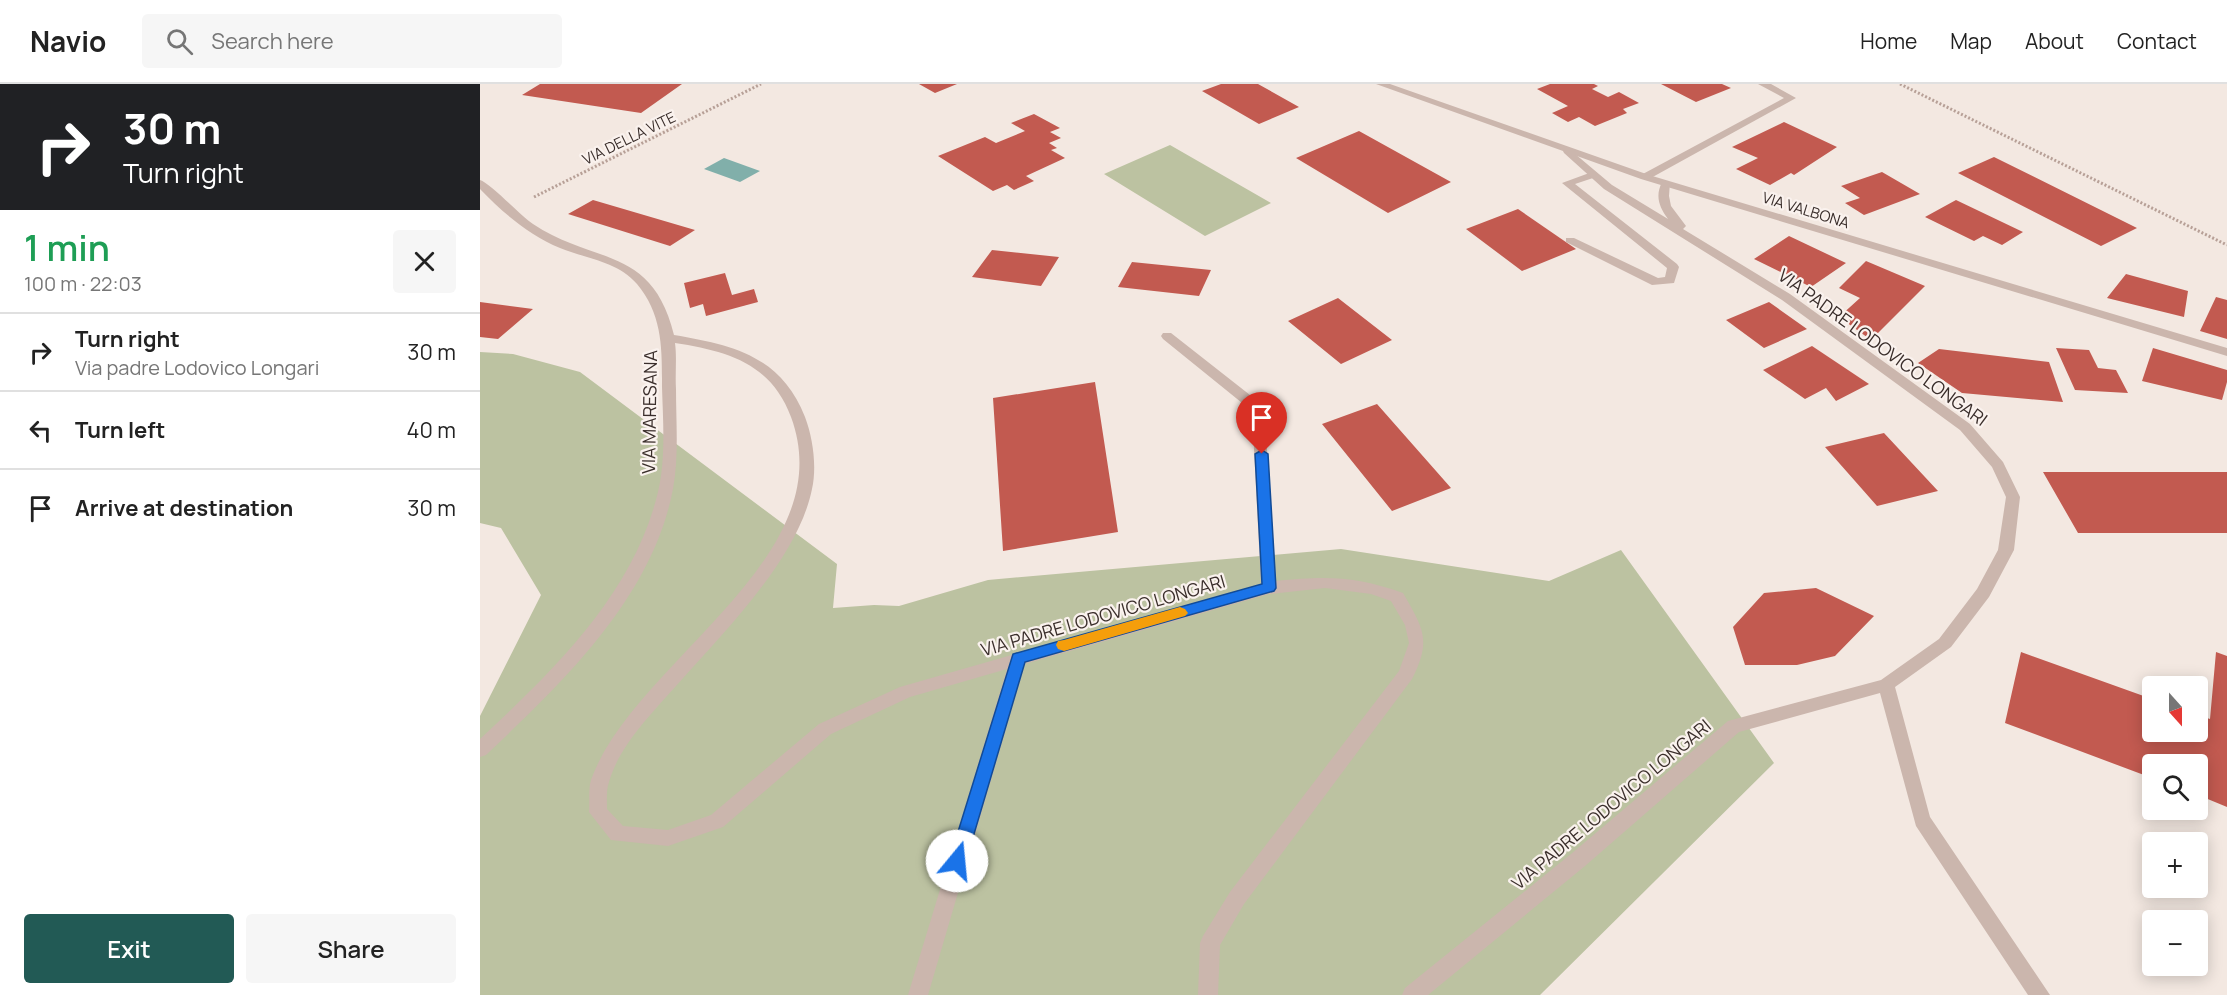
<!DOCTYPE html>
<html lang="en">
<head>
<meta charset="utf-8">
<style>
  :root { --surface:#fff; --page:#f6f6f6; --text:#222; --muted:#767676; --line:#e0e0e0; --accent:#225a55 }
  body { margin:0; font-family:Manrope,sans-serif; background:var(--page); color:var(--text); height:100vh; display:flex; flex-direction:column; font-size:22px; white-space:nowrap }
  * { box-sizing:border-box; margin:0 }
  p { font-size:20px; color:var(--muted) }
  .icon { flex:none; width:33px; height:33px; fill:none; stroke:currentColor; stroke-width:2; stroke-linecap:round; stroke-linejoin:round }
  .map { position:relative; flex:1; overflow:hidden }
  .drawer { display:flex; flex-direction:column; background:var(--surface); width:480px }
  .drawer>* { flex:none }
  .banner { background:#202124; color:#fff; overflow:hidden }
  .needle { width:39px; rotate:159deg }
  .tools { position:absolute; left:1662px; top:592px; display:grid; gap:12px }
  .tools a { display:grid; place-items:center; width:66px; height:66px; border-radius:6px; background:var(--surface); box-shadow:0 3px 15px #0003; font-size:30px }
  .pin { position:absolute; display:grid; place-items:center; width:51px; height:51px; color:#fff; margin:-62px -26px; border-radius:50% 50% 50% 0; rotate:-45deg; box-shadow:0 0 6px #0007 }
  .pin .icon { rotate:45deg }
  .me { position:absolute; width:66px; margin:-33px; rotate:17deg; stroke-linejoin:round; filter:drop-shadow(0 0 4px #0008) }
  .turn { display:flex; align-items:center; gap:21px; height:126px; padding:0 24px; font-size:27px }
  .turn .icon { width:78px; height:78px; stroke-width:2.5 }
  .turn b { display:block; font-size:42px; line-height:51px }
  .round { display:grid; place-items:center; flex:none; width:63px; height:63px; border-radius:6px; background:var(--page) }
  .overview { display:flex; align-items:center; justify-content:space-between; height:102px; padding:0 24px }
  h1 { font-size:36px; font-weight:600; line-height:45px; color:#1e9e55 }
  .cta { display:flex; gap:12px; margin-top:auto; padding:12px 24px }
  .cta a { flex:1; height:69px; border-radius:6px; background:var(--accent); color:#fff; font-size:24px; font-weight:600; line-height:69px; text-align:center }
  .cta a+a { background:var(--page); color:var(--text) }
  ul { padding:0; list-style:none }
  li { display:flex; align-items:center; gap:18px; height:78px; padding:0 24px; border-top:2px solid var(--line) }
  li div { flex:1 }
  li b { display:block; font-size:22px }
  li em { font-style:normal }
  header { display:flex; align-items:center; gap:36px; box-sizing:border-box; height:84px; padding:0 30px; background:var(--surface); border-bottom:2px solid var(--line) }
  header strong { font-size:28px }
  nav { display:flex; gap:33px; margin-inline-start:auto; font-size:21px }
  .search { width:420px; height:54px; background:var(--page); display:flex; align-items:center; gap:15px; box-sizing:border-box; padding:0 21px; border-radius:6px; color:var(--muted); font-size:22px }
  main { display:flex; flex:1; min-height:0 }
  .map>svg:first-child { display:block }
  .green { fill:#bcc2a1 }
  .water { fill:#81afaa }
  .building { fill:#c25a50 }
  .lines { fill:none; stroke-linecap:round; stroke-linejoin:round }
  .path { stroke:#b7a097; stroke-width:3; stroke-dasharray:2 2; stroke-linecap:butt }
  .service { fill:#cbb6ad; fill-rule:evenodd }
  .minor { fill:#cbb6ad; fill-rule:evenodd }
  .tertiary { fill:#cbb6ad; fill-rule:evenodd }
  .route { fill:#1a73e8; stroke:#114b97; stroke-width:1.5 }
  .slow { fill:#f59e0b }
  .labels { text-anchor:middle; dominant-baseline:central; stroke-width:4.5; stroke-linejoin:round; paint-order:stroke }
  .far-street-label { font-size:15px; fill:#3a2e2b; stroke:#faf2ee }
  .street-label { font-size:18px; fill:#3a2e2b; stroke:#faf2ee }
</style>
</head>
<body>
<header>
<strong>Navio</strong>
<div class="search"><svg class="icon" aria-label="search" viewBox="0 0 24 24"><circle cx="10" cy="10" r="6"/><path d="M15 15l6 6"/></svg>Search here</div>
<nav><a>Home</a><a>Map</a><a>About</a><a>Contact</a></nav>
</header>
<main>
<section class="drawer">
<div class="banner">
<div class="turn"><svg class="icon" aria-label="right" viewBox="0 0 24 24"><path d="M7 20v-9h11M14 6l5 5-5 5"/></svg><div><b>30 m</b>Turn right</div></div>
</div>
<div class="overview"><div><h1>1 min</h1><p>100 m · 22:03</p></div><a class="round"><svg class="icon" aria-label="close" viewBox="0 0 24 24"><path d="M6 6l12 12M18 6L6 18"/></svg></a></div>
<ul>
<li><svg class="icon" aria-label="right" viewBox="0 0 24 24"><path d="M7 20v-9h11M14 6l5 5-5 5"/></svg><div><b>Turn right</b><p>Via padre Lodovico Longari</p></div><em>30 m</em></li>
<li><svg class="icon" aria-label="left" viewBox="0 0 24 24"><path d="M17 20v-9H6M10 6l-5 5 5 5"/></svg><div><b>Turn left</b></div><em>40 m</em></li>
<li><svg class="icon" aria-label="arrive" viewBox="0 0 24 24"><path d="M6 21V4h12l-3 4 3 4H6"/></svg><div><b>Arrive at destination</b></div><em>30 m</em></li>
</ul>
<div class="cta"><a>Exit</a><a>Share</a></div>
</section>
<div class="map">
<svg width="1747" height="911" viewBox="0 0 1747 911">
  <rect width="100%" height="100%" fill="#f3e8e1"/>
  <path class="green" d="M690,61l101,58 -66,33 -101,-62z
    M0,268l33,2 67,18 257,192 -4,44 41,-3 25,1 89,-26 353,-31 208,32 72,-31 153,213 -234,232h-1060v-279l61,-121 -40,-67 -21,-5z"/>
  <path class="water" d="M244,74l36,13 -20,11 -36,-13z"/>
  <path class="building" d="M60,0h142l-41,29 -119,-18z
    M439,0h38l-22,9z
    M741,0h37l41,23 -40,17 -57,-33z
    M1070,0h44l4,2 -6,3 16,8 11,-5 20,11 -16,6 4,4 -32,13 -16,-9 -11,5 -16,-9 16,-7 -31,-17z
    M1181,0h61l9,4 -35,14z
    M554,30l26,14 -10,4 11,6 -12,5 8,5 -6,2 14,8 -39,18 8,5 -20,9 -7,-5 -14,6 -55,-35 47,-19 11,6 29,-12 -14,-8z
    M1304,38l53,25 -43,28 -3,-2 -21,12 -34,-16 22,-11 -26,-11z
    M879,47l92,51 -63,31 -92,-55z
    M1514,73l143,71 -36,18 -143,-73z
    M1402,88l38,22 -56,21 -19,-12 15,-5 -19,-12z
    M113,116l102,30 -25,16 -102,-32z
    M1476,116l67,32 -21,13 -19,-9 -9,5 -49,-24z
    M1038,125l58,40 -54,22 -56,-42z
    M1309,152l57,27 -35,24 -57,-28z
    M512,166l67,7 -18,29 -69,-9z
    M1386,177l59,25 -54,54 -32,-23 21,-19 -21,-10z
    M652,178l79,8 -12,26 -81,-9z
    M245,189l7,22 22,-6 4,13 -52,14 -3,-12 -13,4 -6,-25z
    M1646,190l62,17 -4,26 -77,-19z
    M1736,213l11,3v39l-27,-8z
    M858,214l54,42 -51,24 -53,-43z
    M0,218l53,7 -35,30 -18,-2z
    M1289,218l38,27 -43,19 -38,-28z
    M1332,262l57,38 -33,17 -10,-13 -21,11 -42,-29z
    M1576,264l33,2 9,18 18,2 12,23 -53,-3z
    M1673,264l74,22v12l-5,18 -80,-19z
    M1459,265l110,13 14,40 -101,-9 -44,-30z
    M615,298l23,150 -115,19 -10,-153z
    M897,320l74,84 -59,23 -70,-87z
    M1404,349l54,58 -61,15 -52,-59z
    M1563,388h184v61h-149z
    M1336,504l58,28 -39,40 -38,9h-52l-12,-38 31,-34z
    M1541,568l131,47v33h46v-17l12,4 6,-67 11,4v151l-29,-12v-30h-46v13l-147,-55z"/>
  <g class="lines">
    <path class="path" d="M1420,0l327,161
      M54,113l227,-113"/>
    <path class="service" d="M1112,88l5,3 -1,2 -21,7 102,80 2,3 -5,16 -22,2 -86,-43v-4h8l84,40 7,-1 2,-9 -105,-85z"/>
    <path class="minor" d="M1278,0h13l25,14 -147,81h-8v-4l143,-77z
      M1088,64l44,37 56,34c-9,-12 -13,-23 -6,-37h8l-1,14 2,10 15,20 -3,3 107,65 180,130 33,38 17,35 -6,53 -25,47 -38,50 -56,40 35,130 120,178h-22l-112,-169 -36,-133 -141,39 -154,134 -157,129h-26l3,-7 166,-134 157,-133 153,-41 58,-41 38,-50 21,-39 8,-53 -14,-30 -32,-37 -178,-130 -178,-111 -40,-36 -1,-2z
      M0,96c10,3 40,35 53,44 61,41 119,21 141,111 59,10 107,21 131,82 8,21 12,50 7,72 -14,70 -89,144 -136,197 -24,27 -57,60 -67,96 -3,9 -2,19 -2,27l16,17 45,4 43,-15 108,-91 81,-37 361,-103 -9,-173 -89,-72 -2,-3 2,-3h8l93,73 12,175c51,-5 78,-5 127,12 20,35 29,47 9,86l-168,225 -24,41 -2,50h-20l2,-52 3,-7 27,-44 169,-221 10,-28 -4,-18 -14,-24 -20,-7 -46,-6 -56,6 -244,70 -97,331h-20l99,-326 -97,28 -79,37 -108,93 -55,19 -57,-6 -22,-28c1,-10 -1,-22 2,-32 42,-118 253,-221 200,-363 -20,-54 -64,-66 -116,-74 2,15 0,31 1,46 0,33 3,67 -3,100 -21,109 -110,193 -187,266l-6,2v-18c74,-69 154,-146 178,-247 8,-34 5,-70 4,-105 0,-37 1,-72 -25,-103 -20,-23 -50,-25 -77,-36 -31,-13 -57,-35 -80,-59z"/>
    <path class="tertiary" d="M896,0h14l259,91 578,173v8l-586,-177z"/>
  </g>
  <path class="route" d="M782,366l6,4 8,134 -2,3 -249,71 -59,199 -3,5 -6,3 -6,-3 -2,-5 64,-207 249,-70 -7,-130z"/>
  <path class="slow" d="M700,523l5,2 3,4 -3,3 -121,35 -6,-2 -2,-4 2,-4 6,-1z"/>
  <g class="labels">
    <g class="far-street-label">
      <text transform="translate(149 54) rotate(-26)">VIA DELLA VITE</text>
      <text transform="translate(1326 126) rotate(17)">VIA VALBONA</text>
    </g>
    <g class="street-label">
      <text transform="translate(1403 263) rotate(36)">VIA PADRE LODOVICO LONGARI</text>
      <text transform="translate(169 328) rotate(-89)">VIA MARESANA</text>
      <text transform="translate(623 531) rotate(-16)">VIA PADRE LODOVICO LONGARI</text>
      <text transform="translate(1131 720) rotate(-40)">VIA PADRE LODOVICO LONGARI</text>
    </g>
  </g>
</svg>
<div class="tools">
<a><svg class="needle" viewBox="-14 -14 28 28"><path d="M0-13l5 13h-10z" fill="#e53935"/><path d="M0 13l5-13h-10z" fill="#767676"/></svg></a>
<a><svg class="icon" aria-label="search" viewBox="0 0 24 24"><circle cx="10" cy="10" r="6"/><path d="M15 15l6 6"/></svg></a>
<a>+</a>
<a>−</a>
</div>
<div class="pin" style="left:782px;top:370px;background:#d93025"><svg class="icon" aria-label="arrive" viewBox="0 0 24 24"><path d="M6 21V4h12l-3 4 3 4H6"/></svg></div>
<svg class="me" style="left:477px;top:777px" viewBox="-20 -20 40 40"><circle r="19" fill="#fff"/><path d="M0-13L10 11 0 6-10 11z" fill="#1a73e8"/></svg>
</div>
</main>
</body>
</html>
